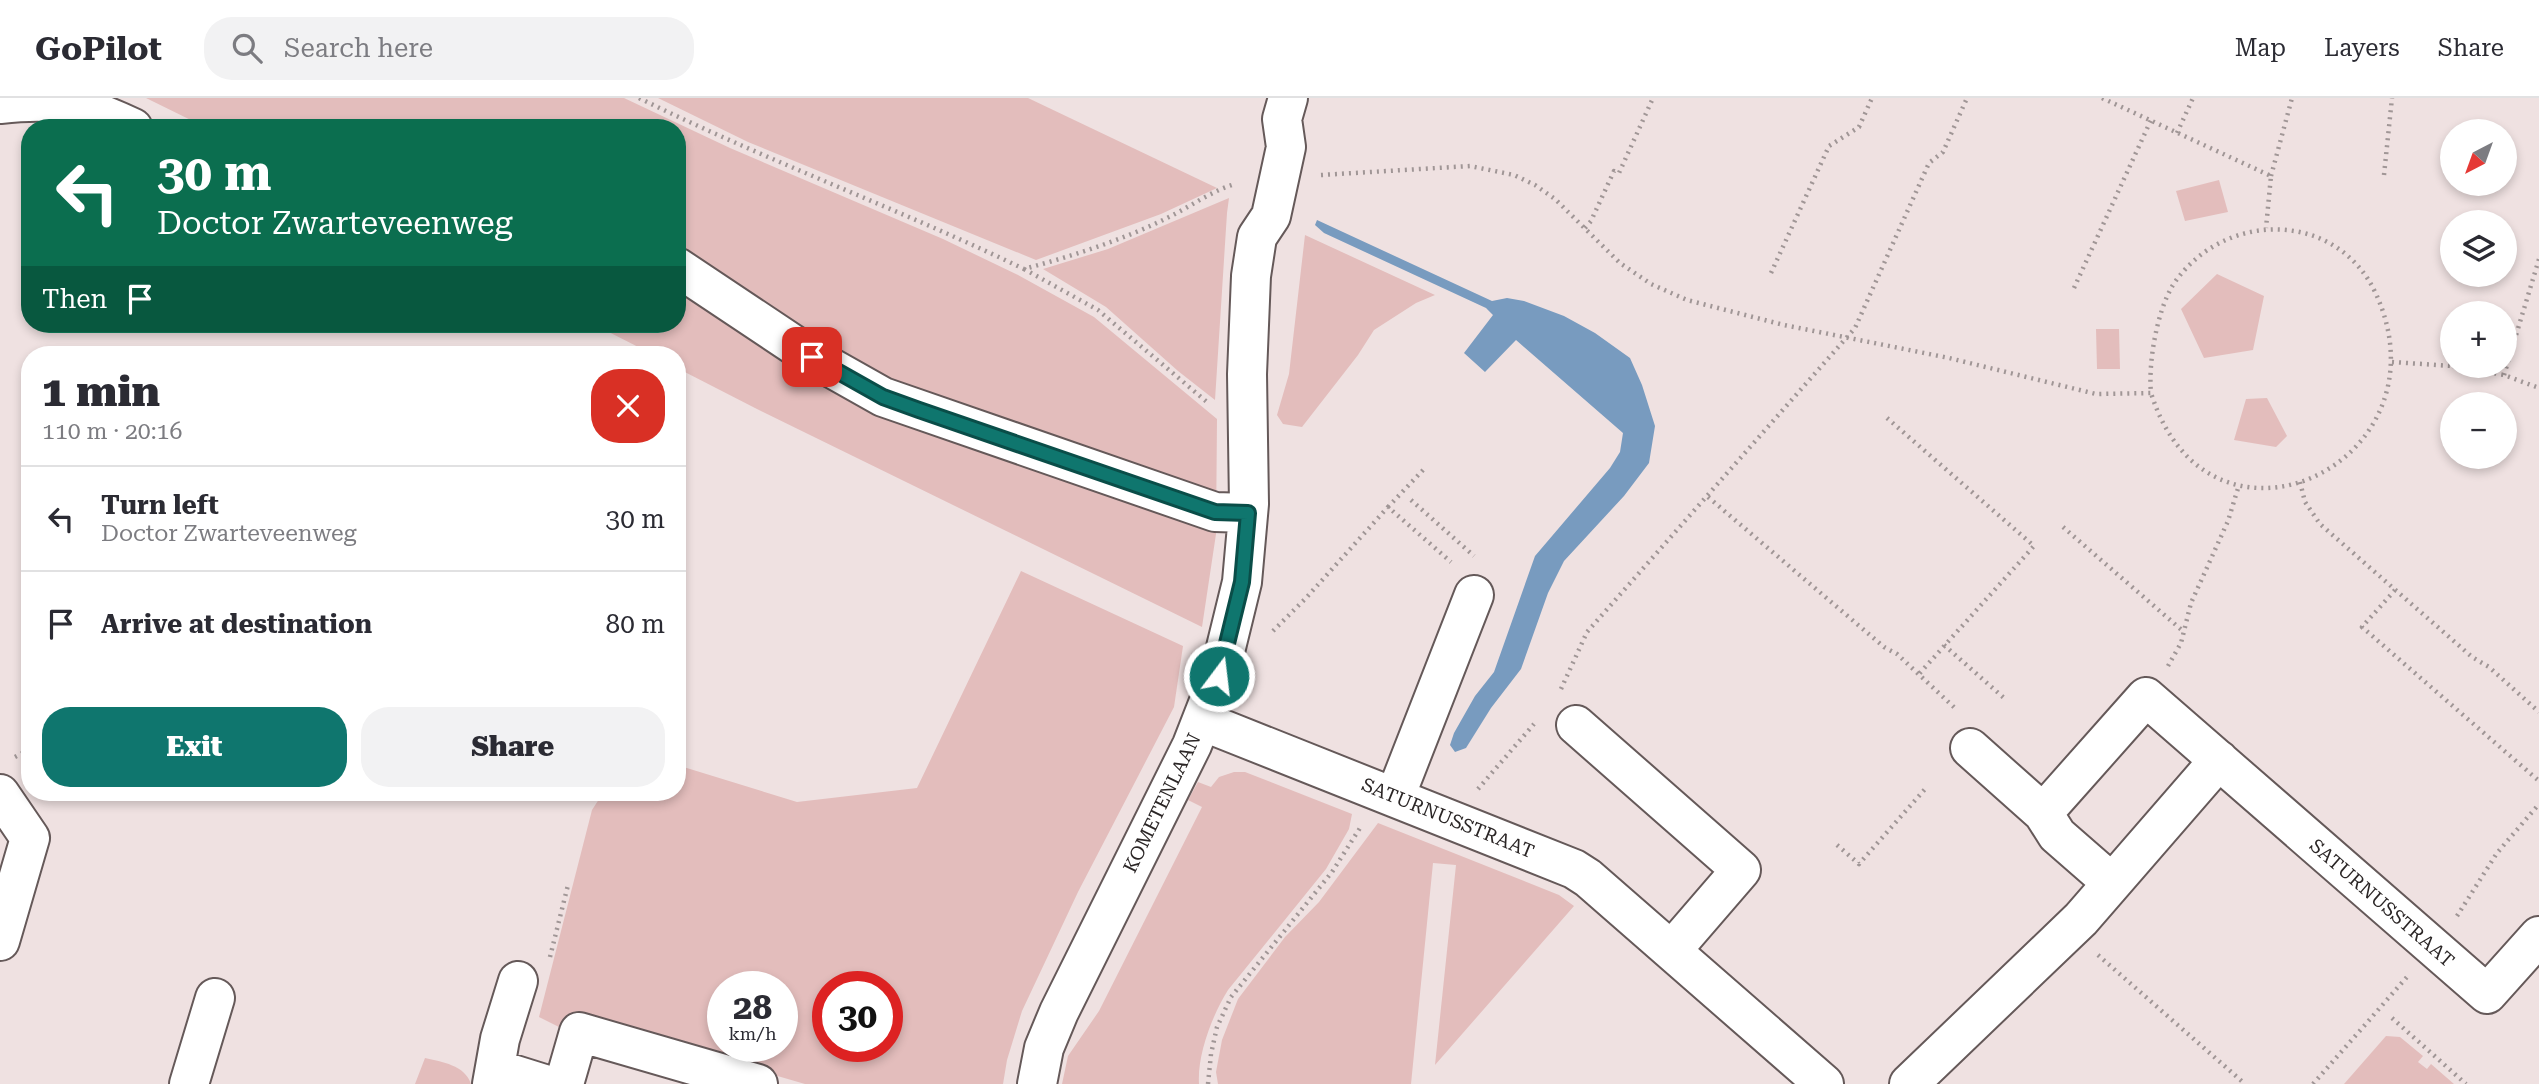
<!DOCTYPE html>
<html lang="en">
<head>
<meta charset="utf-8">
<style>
  :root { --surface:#fff; --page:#f2f2f3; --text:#2b2b33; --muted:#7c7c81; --line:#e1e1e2; --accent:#0f766e }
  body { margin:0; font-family:"Roboto Serif",serif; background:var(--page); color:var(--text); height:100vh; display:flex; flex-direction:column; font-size:26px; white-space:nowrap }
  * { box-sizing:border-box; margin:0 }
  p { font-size:23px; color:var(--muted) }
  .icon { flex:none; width:38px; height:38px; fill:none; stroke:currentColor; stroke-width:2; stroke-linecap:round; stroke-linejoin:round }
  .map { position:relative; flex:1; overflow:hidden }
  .side { position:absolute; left:21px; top:248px; width:665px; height:455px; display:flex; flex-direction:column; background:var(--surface); border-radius:28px; box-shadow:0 4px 10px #0003 }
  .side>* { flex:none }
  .top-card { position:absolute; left:21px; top:21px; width:665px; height:214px; border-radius:28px; box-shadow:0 4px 10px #0003; background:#0b6e4f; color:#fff; overflow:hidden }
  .needle { width:46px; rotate:221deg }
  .buttons { position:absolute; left:2440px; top:21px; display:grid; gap:14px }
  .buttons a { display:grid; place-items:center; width:77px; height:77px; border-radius:50%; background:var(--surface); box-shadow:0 4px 10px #0003; font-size:35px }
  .speed { position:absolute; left:707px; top:873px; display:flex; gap:14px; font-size:35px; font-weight:700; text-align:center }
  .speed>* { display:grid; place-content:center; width:91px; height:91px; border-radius:50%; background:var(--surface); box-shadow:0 4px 10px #0003; line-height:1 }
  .speed small { font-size:18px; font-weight:400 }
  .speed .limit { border:10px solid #d22; background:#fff; color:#111 }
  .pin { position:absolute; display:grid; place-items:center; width:60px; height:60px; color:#fff; margin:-30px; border-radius:14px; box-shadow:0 4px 10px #0006 }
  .me { position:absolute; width:77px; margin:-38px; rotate:15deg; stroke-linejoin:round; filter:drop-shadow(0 0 5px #0008) }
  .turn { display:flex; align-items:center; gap:24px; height:147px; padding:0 21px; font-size:32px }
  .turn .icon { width:91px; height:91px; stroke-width:2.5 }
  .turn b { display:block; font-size:49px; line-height:60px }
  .then { display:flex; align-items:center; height:66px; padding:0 21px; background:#0003; gap:14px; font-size:26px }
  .round { display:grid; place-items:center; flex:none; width:74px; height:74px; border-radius:28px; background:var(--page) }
  .overview { display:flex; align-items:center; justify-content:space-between; height:119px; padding:0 21px }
  h1 { font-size:42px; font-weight:800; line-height:52px }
  .cta { display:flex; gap:14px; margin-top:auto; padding:14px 21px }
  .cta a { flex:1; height:80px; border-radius:28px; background:var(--accent); color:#fff; font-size:28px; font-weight:800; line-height:80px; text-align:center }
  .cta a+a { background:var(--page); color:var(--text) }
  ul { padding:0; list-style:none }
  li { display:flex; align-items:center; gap:21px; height:105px; padding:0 21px; border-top:2px solid var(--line) }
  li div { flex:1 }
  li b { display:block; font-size:26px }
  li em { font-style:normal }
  header { display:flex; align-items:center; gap:42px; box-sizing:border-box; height:98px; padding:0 35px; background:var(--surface); border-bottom:2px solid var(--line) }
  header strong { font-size:33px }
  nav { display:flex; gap:38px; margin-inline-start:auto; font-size:24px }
  .search { width:490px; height:63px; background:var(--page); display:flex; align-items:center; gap:18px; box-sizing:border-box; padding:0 24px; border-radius:28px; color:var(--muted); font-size:26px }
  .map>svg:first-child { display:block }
  .green { fill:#e3bdbc; fill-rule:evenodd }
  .water { fill:#789bbf }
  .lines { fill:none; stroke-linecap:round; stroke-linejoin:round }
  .minor-casing { stroke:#655959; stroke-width:42 }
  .path { stroke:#a09696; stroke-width:4.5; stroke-dasharray:2 5; stroke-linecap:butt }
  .minor { stroke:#fff; stroke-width:38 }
  .route-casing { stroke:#0a4d48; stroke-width:18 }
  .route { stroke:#0f766e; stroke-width:12 }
  .labels { text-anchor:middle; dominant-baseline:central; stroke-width:5; stroke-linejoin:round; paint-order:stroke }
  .street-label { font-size:19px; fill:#2b2626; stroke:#fff }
</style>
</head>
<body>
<header>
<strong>GoPilot</strong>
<div class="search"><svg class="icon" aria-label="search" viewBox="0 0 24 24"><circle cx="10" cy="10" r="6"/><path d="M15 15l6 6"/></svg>Search here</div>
<nav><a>Map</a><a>Layers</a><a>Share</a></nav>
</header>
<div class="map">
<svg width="2539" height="986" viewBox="0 0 2539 986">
  <rect width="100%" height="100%" fill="#efe1e1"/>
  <path class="green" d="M146,0h478l106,50 213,91 75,36 76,42 123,102 -1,115 -14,93 -447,-219 -78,-40v-13h-23l-61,-31h84v-196h-470z
    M658,0h370l189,90 -56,26 -125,46 -288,-118z
    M2219,82l9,32 -43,9 -9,-30z
    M1229,100l-2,15 -12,187 -37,-29 -72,-64 -63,-38 65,-20z
    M1305,137l130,60 -19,8 -42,27 -16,25 -56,72 -19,-3 -6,-9 12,-41z
    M2217,176l47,22 -11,54 -49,8 -23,-49z
    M2096,231h23l1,40h-23z
    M2267,300l20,38 -11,11 -42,-7 12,-41z
    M1021,473l162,75 -9,61 -96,185 -56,119 -15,49 -4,24h-198l-236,-69 -4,15 -26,-13 53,-207 11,-17h74v-28l120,37 120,-14zM723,889h59v59h-59zM828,889h59v59h-59z
    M1234,674h11l107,42 -3,15 -23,40 -98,121c-15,24 -31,64 -29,94h-137l6,-28 31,-45 103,-204 -14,-7 10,-18 13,5 8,-10z
    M1378,725l181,72 15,11 -139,159 21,-200 -23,-2 -22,221h-193l-2,-12 6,-32 16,-41 47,-62 34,-35z
    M2386,938l14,1 23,19 -5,6 9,7 4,-5 23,20h-110z
    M425,960c17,4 40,7 46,26h-56z"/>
  <path class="water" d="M1317,122l175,81 15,-3 17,3 40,15 31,17 35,25 12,27 13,41 -6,37 -25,33 -60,65 -16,32 -27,76 -30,39 -25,40 -11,4 -5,-7 4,-12 21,-37 19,-24 41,-116 75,-88 10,-16 3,-19 -107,-93 -31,32 -21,-19 29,-38 -7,-7 -162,-75 -9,-8z"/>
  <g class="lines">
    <defs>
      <path id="minor" d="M0,6c59,-6 80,-1 133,24
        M677,169l135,90 71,40 332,115 33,1
        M1202,623l372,148 14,9 236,206
        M1576,627l165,145 -69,80
        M1970,650l73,65 14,22 55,48
        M0,696l30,44 -30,103
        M1395,699l79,-202
        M2043,715l103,-116 341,297 52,-58
        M496,971l48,15
        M189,986l26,-86
        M492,986l8,-45 18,-58
        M564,986l15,-52 179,52
        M1037,986l7,-36 15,-36 133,-267 27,-69 23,-94 7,-78 -2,-130 4,-98 6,-39 14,-21 15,-69 -4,-28 6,-21
        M1909,986l172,-165 138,-159"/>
    </defs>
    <use href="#minor" class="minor-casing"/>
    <path class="path" d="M639,0c126,62 258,110 385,171 48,-13 99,-29 143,-51 23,-11 44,-27 68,-34
      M2102,0l169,78 -5,52
      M2177,35l16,-35
      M1321,77l149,-9 44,9 21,10 20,14 65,64 31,21 36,16 97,25 165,33 147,36 55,-1c-3,-30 6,-82 22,-108 49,-75 164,-76 203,9 77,169 -167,285 -225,99
      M2384,77l8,-77
      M2271,78l21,-78
      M1585,130l6,-7 23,-50 5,2 34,-75
      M1024,171l74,41 109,92
      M1771,175l58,-127 30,-19 13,-29
      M2074,190l77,-168
      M2392,264l60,4
      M2453,268l51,9 35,13
      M2504,277l35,-116
      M1887,320l147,128 -115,128
      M2300,384l5,20 15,22 152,133 17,10 50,45
      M1708,399l176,150 13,7 60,56
      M1411,402l63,56
      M1388,409l36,-38
      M2063,429l121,105
      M2395,492l-33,37 177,154
      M1273,533l33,-33 82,-91 63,55
      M1944,547l60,53
      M2168,568l13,-23 10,-40 37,-82 11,-36
      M1561,591l26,-57 268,-304 74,-165 14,-11 24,-54
      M15,659l15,-8
      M1478,691l56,-65
      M1837,747l22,19 67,-76
      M2457,818l40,-63 42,-49
      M2098,857l147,129
      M550,859l18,-72
      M2392,920l74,66
      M1208,986l3,-30 6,-27 14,-30 101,-125 28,-44
      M2313,986l94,-107"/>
    <use href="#minor" class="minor"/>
  </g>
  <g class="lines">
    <defs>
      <path id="route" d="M812,259l71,40 36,13 296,102 33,1 -6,69 -23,94"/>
    </defs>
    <use href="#route" class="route-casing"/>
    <use href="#route" class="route"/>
  </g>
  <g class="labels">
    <g class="street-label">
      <text transform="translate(1162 705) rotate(-64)">KOMETENLAAN</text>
      <text transform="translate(1448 720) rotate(22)">SATURNUSSTRAAT</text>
      <text transform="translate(2382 805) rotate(41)">SATURNUSSTRAAT</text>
    </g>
  </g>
</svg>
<div class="buttons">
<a><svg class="needle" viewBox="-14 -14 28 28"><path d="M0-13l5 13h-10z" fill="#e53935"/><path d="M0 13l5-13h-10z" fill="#7c7c81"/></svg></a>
<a><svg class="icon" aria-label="layers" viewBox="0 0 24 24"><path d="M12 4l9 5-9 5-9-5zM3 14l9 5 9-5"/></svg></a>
<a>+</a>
<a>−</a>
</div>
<div class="speed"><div>28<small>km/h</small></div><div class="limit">30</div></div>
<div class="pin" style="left:812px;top:259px;background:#d93025"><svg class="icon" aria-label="arrive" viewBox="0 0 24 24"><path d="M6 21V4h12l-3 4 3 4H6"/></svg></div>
<svg class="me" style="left:1219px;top:578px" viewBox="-20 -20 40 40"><circle r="17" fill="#0f766e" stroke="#fff" stroke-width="3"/><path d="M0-11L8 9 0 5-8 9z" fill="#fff"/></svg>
<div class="top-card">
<div class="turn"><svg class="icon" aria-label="left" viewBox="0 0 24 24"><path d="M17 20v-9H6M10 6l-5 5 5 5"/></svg><div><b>30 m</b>Doctor Zwarteveenweg</div></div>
<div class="then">Then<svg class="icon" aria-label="arrive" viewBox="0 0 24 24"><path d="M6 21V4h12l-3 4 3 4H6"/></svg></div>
</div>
<section class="side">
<div class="overview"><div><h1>1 min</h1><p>110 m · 20:16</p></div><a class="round" style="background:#d93025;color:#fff"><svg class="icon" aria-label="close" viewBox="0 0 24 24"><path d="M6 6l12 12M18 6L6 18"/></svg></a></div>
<ul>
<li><svg class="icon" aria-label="left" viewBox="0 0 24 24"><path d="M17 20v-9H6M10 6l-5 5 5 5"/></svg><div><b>Turn left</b><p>Doctor Zwarteveenweg</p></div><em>30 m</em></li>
<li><svg class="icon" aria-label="arrive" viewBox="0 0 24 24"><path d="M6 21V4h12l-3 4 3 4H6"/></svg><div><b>Arrive at destination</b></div><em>80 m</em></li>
</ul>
<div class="cta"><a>Exit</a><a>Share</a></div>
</section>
</div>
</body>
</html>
